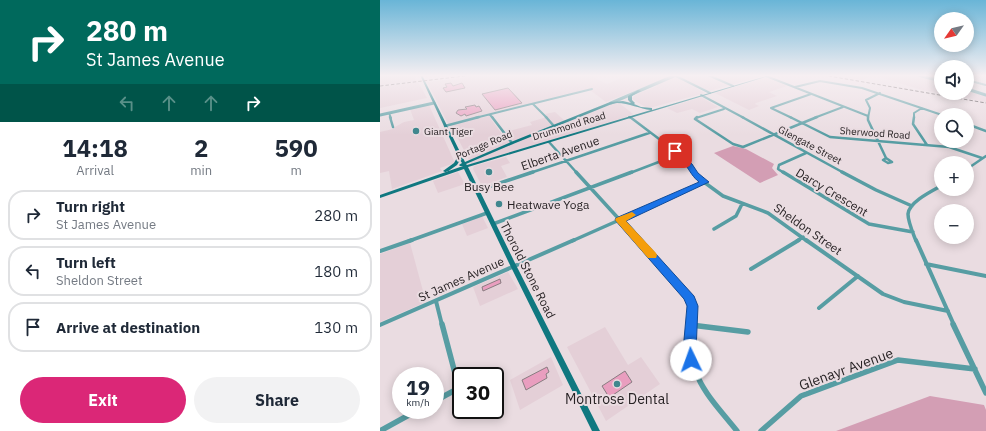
<!DOCTYPE html>
<html lang="en">
<head>
<meta charset="utf-8">
<style>
  :root { --surface:#fff; --page:#f2f2f3; --text:#1f2937; --muted:#747a83; --line:#e0e1e3; --accent:#db2777 }
  body { margin:0; font-family:"IBM Plex Sans",sans-serif; background:var(--page); color:var(--text); height:100vh; display:flex; flex-direction:column; font-size:15px; white-space:nowrap }
  * { box-sizing:border-box; margin:0 }
  p { font-size:13px; color:var(--muted) }
  .icon { flex:none; width:22px; height:22px; fill:none; stroke:currentColor; stroke-width:2; stroke-linecap:round; stroke-linejoin:round }
  .map { position:relative; flex:1; overflow:hidden }
  .panel { display:flex; flex-direction:column; background:var(--surface); width:380px }
  .panel>* { flex:none }
  .hud { background:#00695c; color:#fff; overflow:hidden }
  .needle { width:26px; rotate:236deg }
  .tools { position:absolute; left:554px; top:12px; display:grid; gap:8px }
  .tools a { display:grid; place-items:center; width:40px; height:40px; border-radius:50%; background:var(--surface); box-shadow:0 2px 10px #0003; font-size:20px }
  .speed { position:absolute; left:12px; top:367px; display:flex; gap:8px; font-size:20px; font-weight:700; text-align:center }
  .speed>* { display:grid; place-content:center; width:52px; height:52px; border-radius:50%; background:var(--surface); box-shadow:0 2px 10px #0003; line-height:1 }
  .speed small { font-size:10px; font-weight:400 }
  .speed .limit { border:2px solid #111; border-radius:6px; background:#fff; color:#111 }
  .pin { position:absolute; display:grid; place-items:center; width:34px; height:34px; color:#fff; margin:-17px; border-radius:8px; box-shadow:0 2px 6px #0006 }
  .me { position:absolute; width:44px; margin:-22px; rotate:357deg; stroke-linejoin:round; filter:drop-shadow(0 0 3px #0008) }
  .turn { display:flex; align-items:center; gap:14px; height:84px; padding:0 20px; font-size:18px }
  .turn .icon { width:52px; height:52px; stroke-width:2.5 }
  .turn b { display:block; font-size:28px; line-height:34px }
  .lanes { display:flex; align-items:center; height:38px; padding:0 20px; background:#0003; justify-content:center; gap:20px; direction:ltr }
  .lanes .off { opacity:.35 }
  .eta { display:flex; justify-content:space-evenly; align-items:center; height:68px; text-align:center }
  .eta b { font-size:24px; font-weight:700; line-height:28px }
  .action { display:flex; gap:8px; margin-top:auto; padding:8px 20px }
  .action a { flex:1; height:46px; border-radius:24px; background:var(--accent); color:#fff; font-size:16px; font-weight:700; line-height:46px; text-align:center }
  .action a+a { background:var(--page); color:var(--text) }
  ul { padding:0; list-style:none }
  li { display:flex; align-items:center; gap:12px; height:50px; margin:0 8px 6px; padding:0 12px; border:2px solid var(--line); border-radius:16px }
  li div { flex:1 }
  li b { display:block; font-size:15px }
  li em { font-style:normal }
  main { display:flex; flex:1; min-height:0 }
  .map>svg:first-child { display:block }
  .built { fill:#e4cfd7 }
  .green { fill:#d39eb4 }
  .building { fill:#e99ebf; stroke:#897c81 }
  .lines { fill:none; stroke-linecap:round; stroke-linejoin:round }
  .minor-far4 { stroke:#579da3; stroke-width:2 }
  .minor-far3 { stroke:#579da3; stroke-width:2.5 }
  .minor-far2 { stroke:#579da3; stroke-width:3.5 }
  .minor-far1 { stroke:#579da3; stroke-width:4 }
  .minor { stroke:#579da3; stroke-width:5.5 }
  .tertiary { stroke:#579da3; stroke-width:3 }
  .secondary { fill:#107880; fill-rule:evenodd }
  .rail { stroke:#423c3e; stroke-width:1; stroke-dasharray:3.5 2; stroke-linecap:butt }
  .route { fill:#1a73e8; stroke:#114b97 }
  .slow { fill:#f59e0b }
  .poi-dot { fill:#40878e; stroke:#eadce1; stroke-width:1.5 }
  .labels { text-anchor:middle; dominant-baseline:central; stroke-width:4; stroke-linejoin:round; paint-order:stroke }
  .far-street-label { font-size:10px; fill:#282325; stroke:#eadce1 }
  .far-poi-label { font-size:10px; fill:#282325; stroke:#eadce1; text-anchor:start }
  .street-label { font-size:12px; fill:#282325; stroke:#eadce1 }
  .poi-label { font-size:12px; fill:#282325; stroke:#eadce1 }
  .near-street-label { font-size:14px; fill:#282325; stroke:#eadce1 }
  .near-poi-label { font-size:14px; fill:#282325; stroke:#eadce1 }
</style>
</head>
<body>
<main>
<section class="panel">
<div class="hud">
<div class="turn"><svg class="icon" aria-label="right" viewBox="0 0 24 24"><path d="M7 20v-9h11M14 6l5 5-5 5"/></svg><div><b>280 m</b>St James Avenue</div></div>
<div class="lanes"><svg class="icon off" aria-label="left" viewBox="0 0 24 24"><path d="M17 20v-9H6M10 6l-5 5 5 5"/></svg><svg class="icon off" aria-label="ahead" viewBox="0 0 24 24"><path d="M12 20V5M6 11l6-6 6 6"/></svg><svg class="icon off" aria-label="ahead" viewBox="0 0 24 24"><path d="M12 20V5M6 11l6-6 6 6"/></svg><svg class="icon" aria-label="right" viewBox="0 0 24 24"><path d="M7 20v-9h11M14 6l5 5-5 5"/></svg></div>
</div>
<div class="eta">
<div><b>14:18</b><p>Arrival</p></div>
<div><b>2</b><p>min</p></div>
<div><b>590</b><p>m</p></div>
</div>
<ul>
<li><svg class="icon" aria-label="right" viewBox="0 0 24 24"><path d="M7 20v-9h11M14 6l5 5-5 5"/></svg><div><b>Turn right</b><p>St James Avenue</p></div><em>280 m</em></li>
<li><svg class="icon" aria-label="left" viewBox="0 0 24 24"><path d="M17 20v-9H6M10 6l-5 5 5 5"/></svg><div><b>Turn left</b><p>Sheldon Street</p></div><em>180 m</em></li>
<li><svg class="icon" aria-label="arrive" viewBox="0 0 24 24"><path d="M6 21V4h12l-3 4 3 4H6"/></svg><div><b>Arrive at destination</b></div><em>130 m</em></li>
</ul>
<div class="action"><a>Exit</a><a>Share</a></div>
</section>
<div class="map">
<svg width="606" height="431" viewBox="0 0 606 431">
  <rect width="100%" height="100%" fill="#eadce1"/>
  <path class="built" d="M0,75h33l3,6 -36,4z
    M107,75h105l6,5 9,4 22,-9h137l-57,16 -10,-4 -3,1 9,5 -52,14 -6,1 -15,-9 3,-4 22,-9 -5,-2 -46,18 -16,-12 -142,34 -21,-42z
    M448,75h85l28,8v10h26v-2l19,5v6l-68,-13 -44,-14 -12,5z
    M387,77l20,9 -18,6 8,4 -21,7 -1,1 4,2 -10,4 -34,-17z
    M38,82l9,16 -47,10v-21z
    M321,97l17,10 -18,6 -8,-4 -15,4 -10,-5z
    M238,102l15,12 -7,3 -155,47 -20,-39 38,-9 12,17 31,-8 -2,-3 17,-5 -2,-3 10,-2 11,10z
    M49,105l26,58 -15,5 2,3 -50,18 -3,-18 -9,2v-41l13,-3 2,-2 9,-5 10,-2 -4,-11z
    M126,157l4,6 -9,3 6,11 -25,9 -9,-17 1,-3z
    M78,172l7,12 -27,9 -5,-12z
    M102,216l6,12 -21,8 -5,-12z
    M30,243l16,59 -46,20v-68z
    M128,272l10,17 -38,17 -7,-19z
    M225,327l23,38 13,-8 19,27 -54,37 -39,-74z
    M171,357l12,28 -43,25 -10,-30z"/>
  <path class="green" d="M353,146l13,3 28,15 -2,4 6,7 -18,8 -46,-30z
    M550,396l54,9 2,5v21h-150z"/>
  <path class="building" d="M71,83l2,3 9,-3 3,5 -19,4 -3,-4 4,-1 -2,-3z
    M128,88l14,15 -27,7 -13,-16z
    M95,105l1,2 3,-1 3,5 -16,5 -1,-2 -4,2 -5,-3 2,-3 9,-1 -2,-2z
    M120,279l1,4 -18,8 -1,-4z
    M167,367l2,5 -3,2 1,4 -21,12 -4,-10z
    M245,371l7,11 -19,13 -2,5 -5,-1 1,-5 -5,-8z"/>
  <g class="lines">
    <path class="minor-far4" d="M294,75l36,18
      M328,75l25,11
      M386,76l102,40
      M587,80l19,5
      M415,87l25,-6 42,7 80,27
      M321,95l43,23
      M153,104l14,14
      M391,108l21,10
      M391,108l40,-14
      M9,113l2,5
      M110,115l3,3
      M249,117l2,1
      M95,118l117,-29
      M316,118l28,-9
      M434,118l29,-11
      M488,118l2,-10 -4,-8 14,-7
      M534,118v-5l8,-5"/>
    <path class="minor-far3" d="M10,117l3,10
      M112,117l20,26
      M166,117l7,8
      M250,117l45,34c5,10 14,12 20,22
      M317,117l-2,2 38,25 10,3 74,-30
      M362,117l102,56
      M410,117l40,20 119,10 33,11
      M488,117v3l18,38
      M534,117l-1,7 14,21
      M587,124l19,7
      M65,126l34,-9
      M169,142l28,31
      M506,158l6,4 -4,1 -5,-3z
      M587,169l19,-13
      M150,173l119,-40
      M250,173l47,-18
      M404,173l-6,-4 1,-4 27,-12"/>
    <path class="minor-far2" d="M196,172l63,69
      M314,172l3,5 26,19 45,17 39,28
      M403,172l86,52 44,8
      M462,172l34,18 36,16
      M96,191l57,-19
      M113,224l139,-52
      M334,229l22,-13 6,-12
      M29,241l78,-28
      M192,241l133,-59
      M417,241l6,-4
      M536,241c-3,-8 -8,-19 -8,-27 1,-12 24,-23 33,-28"/>
    <path class="minor-far1" d="M258,240l51,56 3,14 -1,15
      M426,240l77,54 21,8 44,9
      M536,240l38,85
      M0,251l32,-11
      M546,264l60,12
      M371,269l48,-29
      M56,301l6,24
      M439,308l39,-32
      M0,325l194,-85
      M311,325h4"/>
    <path class="minor" d="M62,324l19,72
      M311,324c-5,52 16,70 46,107
      M573,324l33,69
      M311,325l57,7
      M55,401l24,-13
      M85,410l1,4
      M0,431l38,-21
      M381,431l40,-35 97,-36 77,9"/>
    <path class="tertiary" d="M538,75l23,6
      M587,89l19,6
      M231,103l65,-28
      M0,115l54,-12"/>
    <path class="secondary" d="M40,75h2l43,87 46,-20 99,-40 13,-1 8,2 -3,-3v-4l10,-6 3,1 -9,5v4l3,3 -1,1 7,3 11,1v2l118,-35h2l-304,92 47,96 85,168h-8l-83,-168 -45,-94 -84,29v-3l83,-29h-3l-1,-1 3,-2 -2,-3 -3,5 -10,7h-2l-2,-1 11,-8 4,-7zM237,103c12,0 23,6 34,7l-184,55 -1,-1 47,-20 99,-40z"/>
    <path class="rail" d="M443,75l163,28
      M0,86l93,-11"/>
  </g>
  <linearGradient id="sky" x2="0" y2="1"><stop stop-color="#69b5d7"/><stop offset="0.56" stop-color="#f6eff2"/><stop offset="1" stop-color="#f6eff2" stop-opacity="0"/></linearGradient>
  <rect width="606" height="135" fill="url(#sky)"/>
  <path class="route" d="M292,149h5l4,6 11,9 6,9 11,9 -83,39 68,75 4,10 -2,45 2,9 -2,4 -5,2 -4,-2 -4,-13 4,-45 -3,-7 -69,-79 1,-2 83,-36c-6,-5 -8,-9 -12,-15 -5,-6 -12,-9 -16,-16z"/>
  <path class="slow" d="M252,212l4,3 -10,6 30,32 1,2 -1,3h-8l-33,-38 1,-2z"/>
  <g class="poi-dot">
    <circle cx="36" cy="131" r="4"/>
    <circle cx="109" cy="172" r="4"/>
    <circle cx="119" cy="204" r="4"/>
    <circle cx="237" cy="384" r="4"/>
  </g>
  <g class="labels">
    <g class="far-street-label">
      <text transform="translate(189 126) rotate(-17)">Drummond Road</text>
      <text transform="translate(495 133) rotate(4)">Sherwood Road</text>
      <text transform="translate(104 145) rotate(-23)">Portage Road</text>
      <text transform="translate(430 145) rotate(28)">Glengate Street</text>
    </g>
    <g class="far-poi-label">
      <text x="44" y="131">Giant Tiger</text>
    </g>
    <g class="street-label">
      <text transform="translate(180 153) rotate(-19)">Elberta Avenue</text>
      <text transform="translate(452 192) rotate(31)">Darcy Crescent</text>
      <text transform="translate(428 229) rotate(35)">Sheldon Street</text>
      <text transform="translate(148 270) rotate(63)">Thorold Stone Road</text>
      <text transform="translate(81 279) rotate(-24)">St James Avenue</text>
    </g>
    <g class="poi-label">
      <text x="109" y="186">Busy Bee</text>
      <text x="127" y="204" text-anchor="start">Heatwave Yoga</text>
    </g>
    <g class="near-street-label">
      <text transform="translate(466 369) rotate(-20)">Glenayr Avenue</text>
    </g>
    <g class="near-poi-label">
      <text x="237" y="399">Montrose Dental</text>
    </g>
  </g>
</svg>
<div class="tools">
<a><svg class="needle" viewBox="-14 -14 28 28"><path d="M0-13l5 13h-10z" fill="#e53935"/><path d="M0 13l5-13h-10z" fill="#747a83"/></svg></a>
<a><svg class="icon" aria-label="sound" viewBox="0 0 24 24"><path d="M4 9h4l5-4v14l-5-4H4zM17 9q2 3 0 6"/></svg></a>
<a><svg class="icon" aria-label="search" viewBox="0 0 24 24"><circle cx="10" cy="10" r="6"/><path d="M15 15l6 6"/></svg></a>
<a>+</a>
<a>−</a>
</div>
<div class="speed"><div>19<small>km/h</small></div><div class="limit">30</div></div>
<div class="pin" style="left:295px;top:151px;background:#d93025"><svg class="icon" aria-label="arrive" viewBox="0 0 24 24"><path d="M6 21V4h12l-3 4 3 4H6"/></svg></div>
<svg class="me" style="left:311px;top:360px" viewBox="-20 -20 40 40"><circle r="19" fill="#fff"/><path d="M0-13L10 11 0 6-10 11z" fill="#1a73e8"/></svg>
</div>
</main>
</body>
</html>
